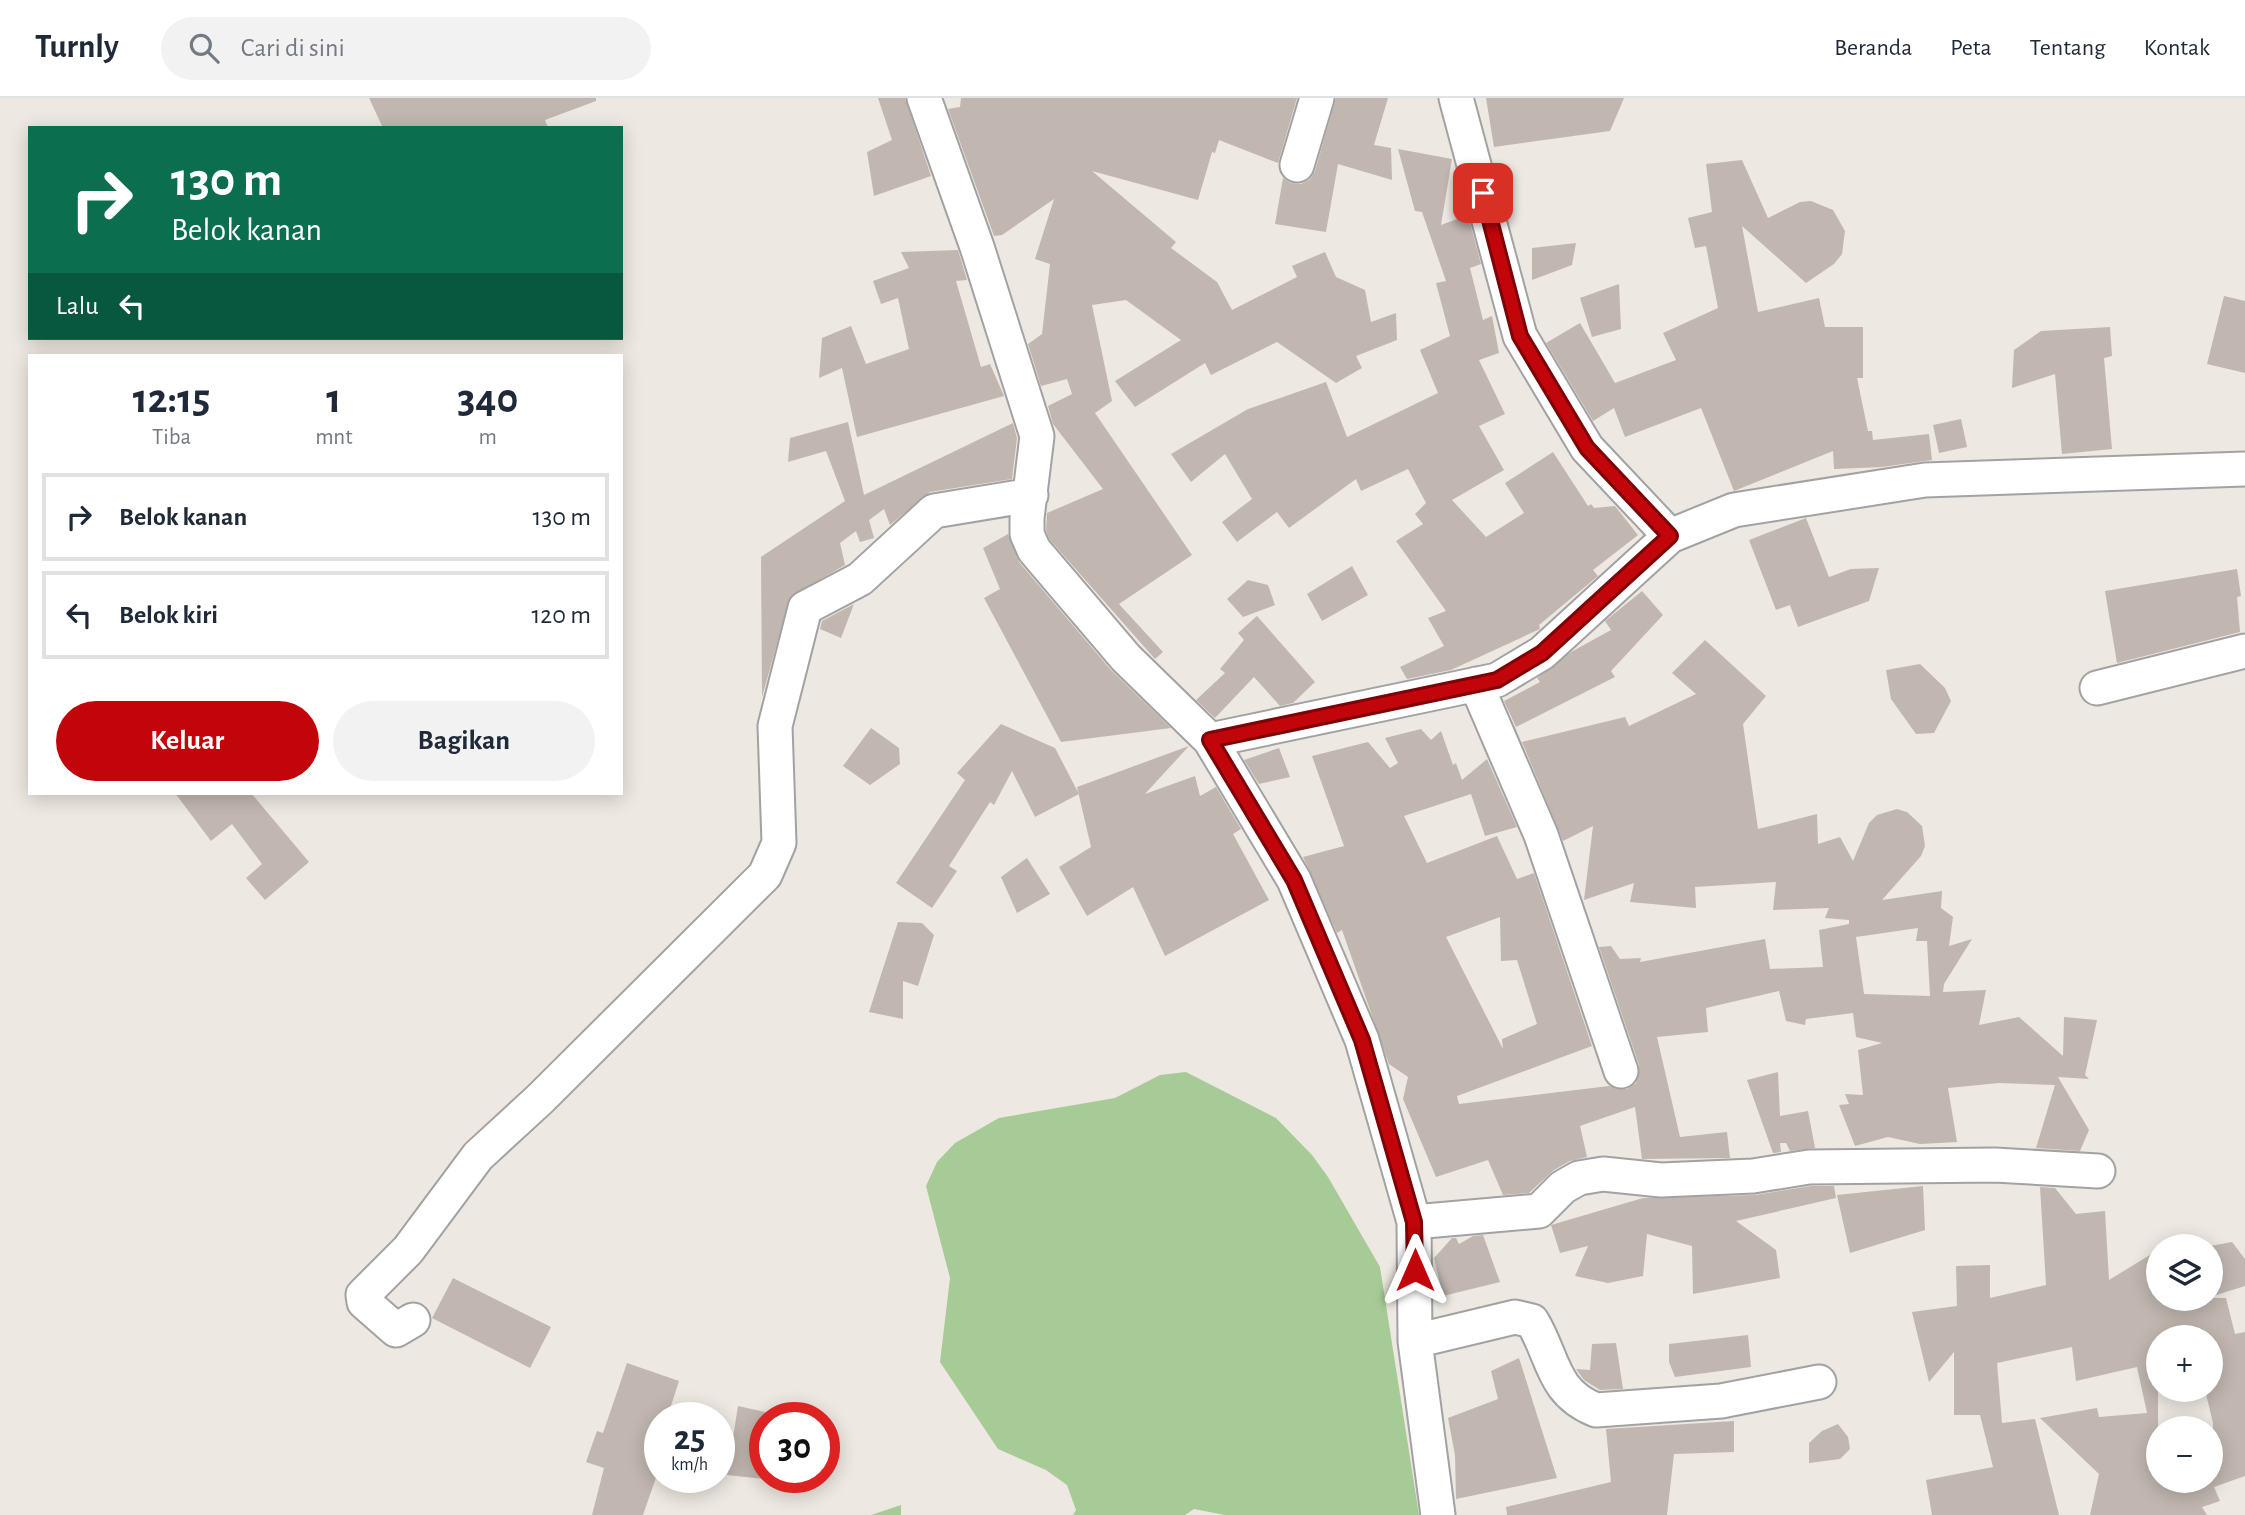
<!DOCTYPE html>
<html lang="id">
<head>
<meta charset="utf-8">
<style>
  :root { --surface:#fff; --page:#f2f2f3; --text:#1f2937; --muted:#747a83; --line:#e0e1e3; --accent:#c2050b }
  body { margin:0; font-family:"Alegreya Sans",sans-serif; background:var(--page); color:var(--text); height:100vh; display:flex; flex-direction:column; font-size:26px; white-space:nowrap }
  * { box-sizing:border-box; margin:0 }
  p { font-size:23px; color:var(--muted) }
  .icon { flex:none; width:38px; height:38px; fill:none; stroke:currentColor; stroke-width:2; stroke-linecap:round; stroke-linejoin:round }
  .map { position:relative; flex:1; overflow:hidden }
  .drawer { position:absolute; left:28px; top:256px; width:595px; height:441px; display:flex; flex-direction:column; background:var(--surface); border-radius:0px; box-shadow:0 4px 18px #0003 }
  .drawer>* { flex:none }
  .top-card { position:absolute; left:28px; top:28px; width:595px; height:214px; border-radius:0px; box-shadow:0 4px 18px #0003; background:#0b6e4f; color:#fff; overflow:hidden }
  .controls { position:absolute; left:2146px; top:1136px; display:grid; gap:14px }
  .controls a { display:grid; place-items:center; width:77px; height:77px; border-radius:50%; background:var(--surface); box-shadow:0 4px 18px #0003; font-size:35px }
  .speed { position:absolute; left:644px; top:1304px; display:flex; gap:14px; font-size:35px; font-weight:700; text-align:center }
  .speed>* { display:grid; place-content:center; width:91px; height:91px; border-radius:50%; background:var(--surface); box-shadow:0 4px 18px #0003; line-height:1 }
  .speed small { font-size:18px; font-weight:400 }
  .speed .limit { border:10px solid #d22; background:#fff; color:#111 }
  .pin { position:absolute; display:grid; place-items:center; width:60px; height:60px; color:#fff; margin:-30px; border-radius:14px; box-shadow:0 4px 10px #0006 }
  .me { position:absolute; width:77px; margin:-38px; rotate:0deg; stroke-linejoin:round; filter:drop-shadow(0 0 5px #0008) }
  .turn { display:flex; align-items:center; gap:24px; height:147px; padding:0 28px; font-size:32px }
  .turn .icon { width:91px; height:91px; stroke-width:2.5 }
  .turn b { display:block; font-size:49px; line-height:60px }
  .then { display:flex; align-items:center; height:66px; padding:0 28px; background:#0003; gap:14px; font-size:26px }
  .eta { display:flex; justify-content:space-evenly; align-items:center; height:119px; text-align:center }
  .eta b { font-size:42px; font-weight:700; line-height:49px }
  .primary-button { display:flex; gap:14px; margin-top:auto; padding:14px 28px }
  .primary-button a { flex:1; height:80px; border-radius:42px; background:var(--accent); color:#fff; font-size:28px; font-weight:700; line-height:80px; text-align:center }
  .primary-button a+a { background:var(--page); color:var(--text) }
  ul { padding:0; list-style:none }
  li { display:flex; align-items:center; gap:21px; height:88px; margin:0 14px 10px; padding:0 14px; border:4px solid var(--line); border-radius:0px }
  li div { flex:1 }
  li b { display:block; font-size:26px }
  li em { font-style:normal }
  header { display:flex; align-items:center; gap:42px; box-sizing:border-box; height:98px; padding:0 35px; background:var(--surface); border-bottom:2px solid var(--line) }
  header strong { font-size:33px }
  nav { display:flex; gap:38px; margin-inline-start:auto; font-size:24px }
  .search { width:490px; height:63px; background:var(--page); display:flex; align-items:center; gap:18px; box-sizing:border-box; padding:0 24px; border-radius:38px; color:var(--muted); font-size:26px }
  .map>svg:first-child { display:block }
  .forest { fill:#a7cb96 }
  .building { fill:#c1b7b0; fill-rule:evenodd }
  .lines { fill:none; stroke-linecap:round; stroke-linejoin:round }
  .minor-casing { stroke:#a2a2a2; stroke-width:37 }
  .minor { stroke:#fff; stroke-width:33 }
  .route-casing { stroke:#7e0307; stroke-width:18 }
  .route { stroke:#c2050b; stroke-width:12 }
</style>
</head>
<body>
<header>
<strong>Turnly</strong>
<div class="search"><svg class="icon" aria-label="search" viewBox="0 0 24 24"><circle cx="10" cy="10" r="6"/><path d="M15 15l6 6"/></svg>Cari di sini</div>
<nav><a>Beranda</a><a>Peta</a><a>Tentang</a><a>Kontak</a></nav>
</header>
<div class="map">
<svg width="2245" height="1417" viewBox="0 0 2245 1417">
  <rect width="100%" height="100%" fill="#ede8e1"/>
  <path class="forest" d="M1186,974l90,46 36,37 16,22 52,90 39,248h-194l-31,-6 -9,6h-112l3,-5 -9,-25 -21,-15 -48,-21 -58,-87 10,-84 -24,-92 11,-24 18,-19 44,-25 116,-20 45,-23z
    M901,1407v10h-30z"/>
  <path class="building" d="M369,0h227v3l-51,19 3,8h-165z
    M878,0h27l26,78 -57,20 -7,-44 25,-12z
    M961,0h336l-19,65 -59,-23 -4,13 -3,-1 -14,48 -106,-29 84,71 -5,6 46,34 15,28 65,-33 -5,-11 33,-14 11,25 29,13 6,32 25,-9 1,27 -41,16 6,12 -26,15 -59,-41 -66,33 -6,-12 -70,44 -20,-26 66,-41 -55,-40 -34,5 20,96 -17,12 97,142 -73,49 44,48 -8,7 -105,-119 -4,-10 1,-17 56,-24 -50,-65 -5,-18 24,-12 -5,-15 -26,7 -13,-42 14,-10 8,-70 -15,-5 19,-60 -52,36 -8,1 -46,-127 12,-2z
    M1336,0h52l-14,47 17,3 1,32 -54,-16 -12,68 -51,-8 8,-46 8,5 10,1 9,-5 5,-8z
    M1486,0h138l-14,33 -116,16z
    M1398,51l54,10 -11,66 27,-10 13,49 -11,4 13,52 9,-4 7,37 -20,7 26,54 -26,12 25,44 -52,30 34,37 38,-24 -19,-30 48,-31 35,54 3,-2 3,4 21,-2 23,29 -45,35 5,6 -59,49 1,4 -89,41 -44,9 -7,-12 44,-21 -16,-28 18,-7 -50,-70 27,-17 -8,-10 11,-11 -18,-34 -47,22 -5,-12 -67,49 -12,-16 -40,30 -15,-20 30,-23 -27,-45 -34,28 -20,-28 77,-45 78,-27 21,55 91,-44 -18,-43 30,-14 -14,-53 10,-2 -24,-69 -7,-1z
    M1742,62l26,58 32,-16 11,-1 22,9 12,21 -3,23 -8,10 -28,19 -64,-57 16,86 61,-14 6,29h38v51h-6l11,53h4l1,9 56,-6 3,26 -50,7 -48,2 -1,-18 -99,40 -33,-83 -76,29 -11,-29 -21,13 -47,-78 34,-20 35,60 61,-23 -13,-27 55,-25 -12,-62 -11,2 -7,-30 24,-6 -6,-48z
    M1576,145l-4,22 -40,15v-32z
    M958,152l9,30 -11,1 25,86 9,-3 14,32 -147,41 -15,-69 -23,10 3,-40 29,-12 15,38 43,-15 -11,-51 -17,6 -8,-23 36,-13 -8,-16z
    M1619,186l2,45 -29,8 -12,-39z
    M2224,198l21,5v72l-38,-9z
    M2110,229l2,29 -8,2 8,91 -50,5 -7,-80 -43,14 2,-38 27,-19z
    M1961,321l6,28 -28,6 -6,-28z
    M848,324l16,73 149,-72 4,15 -5,41 -82,13 -40,33 -6,-16 -15,11 5,18 -14,4 -4,-11 -16,12 5,22 -55,32 -28,100 -1,-140 84,-56 -19,-50 -38,11 2,-24z
    M1806,420l23,59 22,-8 28,-1 -10,33 -71,26 -8,-22 -14,5 -27,-70z
    M1008,436l11,28 92,108 60,58 -110,14 -77,-144 16,-9 -17,-41z
    M1352,468l16,29 -46,26 -15,-27z
    M2237,471l4,27 -4,1 3,35 -123,31 -12,-72z
    M1248,482l20,5 7,20 -32,12 -16,-18z
    M1642,493l21,24 -52,56 4,6 -99,50 -12,-26 36,-19 -3,-4 34,-26 40,-22 -6,-9z
    M854,506l-13,34 -21,-9 2,-8z
    M1257,518l58,66 -22,21 -13,3 -26,-29 -39,41 -19,-18 29,-27 -5,-4 24,-29 -6,-7z
    M1705,542l61,56 -23,28 15,105 59,-15 1,30 22,-7 13,24 16,-38 8,-8 20,-6 10,3 15,14 3,20 -4,10 -39,44 60,-9 -1,17 12,9 -4,29 23,-7 -28,45 -1,8 43,-2 -7,35 40,-8 44,39 1,-39 33,3 -12,55 4,4 -31,-2 31,53 -9,21 -44,-3 19,-63 -56,-2 -51,5 9,54 -37,2 -32,-7 -33,9 -16,-41 10,-1 -4,-10 18,1 -5,-45 24,-7 -26,-6 -3,-24 -47,6 -1,6 -19,-4 -7,-30 -73,17 2,24 -51,5 23,100 47,-5 3,26 -88,1 -7,-52 -55,19 7,31 -17,4 -16,9 -25,23 -26,2 -15,-35 -52,17 -33,-78 5,-22 -19,-13 -47,-134 -5,3 -34,-76 41,-11 -32,-90 56,-14 22,26 8,-5 -13,-25 36,-9 10,11 10,-9 12,34 3,-2 6,17 25,-21 30,68 -32,9 -14,-42 -67,22 23,47 70,-27 20,43 17,-6 58,173 -135,50 2,8 150,-18 18,3 9,-6 3,-18 -40,-118 12,-1 9,13 21,-1 -1,4 125,-23 5,30 53,-2 -4,-37 30,-6v-4l-24,-2 4,-10 -56,2 3,-28 -81,5 1,21 -66,-6 4,-19 -50,17 9,-74 -30,15 -41,-99 103,-25 4,9 67,-32 -24,-21zM1500,819l1,44 16,-1 20,64 -35,15 1,10 -57,-112zM1918,830l-2,13h11l3,55 -66,-2 -8,-57z
    M1920,566l25,24 6,13 -17,32 -18,1 -25,-35 -5,-29z
    M1001,626l54,24 24,46 -44,23 -23,-46 -18,34 -4,-3 -41,64 8,5 -25,37 -36,-25 69,-103 -8,-7z
    M871,630l28,20 1,16 -30,21 -27,-19z
    M1189,648l-44,48 50,-18 5,20 16,-9 25,42 -8,5 36,66 -104,56 -32,-69 -46,29 -28,-49 32,-20 -14,-60z
    M1279,650l11,29 -31,7 -15,-24z
    M175,695h76l58,69 -44,38 -19,-22 16,-14 -30,-40 -21,17z
    M1027,760l23,36 -33,19 -16,-36z
    M898,824l24,1 12,12 -16,51 -15,-5v38l-34,-7z
    M1778,974l2,44 28,-5 7,37 -25,3 -4,-8h-6l1,9 -8,1 -26,-73z
    M1811,1088h23l2,12 -100,23 40,29 4,28 -87,16 -1,-48 -45,-12 -4,42 -35,7 -33,-7 13,-30 -28,7 -9,-28 92,-27 111,-3z
    M1923,1088l2,44 -75,23 -13,-58z
    M2040,1089l15,1 21,26 29,-3 4,69 49,-30v48h68l9,36 10,-2v144l-31,11 6,14 -18,6 5,8h-117l9,-41 -59,-56 57,-10 2,9 48,-4 -10,-46 -61,14 -4,-34 -75,16 5,60 33,-4 24,96h-127l-6,-35 67,-13 -13,-52h-26v-63l-25,30 -17,-70 45,-6 -1,-40 34,-1v33l56,-13zM2158,1239h52v56l-4,1 7,29 -3,57h-52z
    M1483,1137l17,47 -57,14 -9,-38 18,-20h4l3,6 14,-8z
    M2232,1144l13,17v27l-35,11v-51z
    M453,1180l98,49 -21,41 -98,-50z
    M1748,1237l3,32 -76,10 -6,-15v-18z
    M1616,1245l7,46 -23,1 -16,-10 -8,-11 14,1 2,-26z
    M1519,1260l38,120 -101,21 -1,-44 -7,-37 50,-19 -7,-28z
    M627,1265l52,18 -12,37h-7v48l-17,49h-51l12,-47 -18,-6 11,-31 6,2z
    M738,1308l27,6v67l-38,-4z
    M1734,1323v31l-60,2 -7,61h-160l-1,-8 105,-25 -5,-53z
    M1838,1326l10,13 2,12 -10,10 -31,4v-20l13,-12z"/>
  <g class="lines">
    <defs>
      <path id="minor" d="M924,0l53,149 60,189 -10,82v16l7,16 92,108 84,82 84,140 68,160 52,182 1,119 23,174
        M1456,0l64,238 67,112 83,88
        M1297,67l20,-67
        M1476,586l65,151 80,236
        M2097,590l148,-37
        M1210,642l287,-60 45,-27 128,-117 64,-26 191,-30 320,-11
        M1414,1124l125,-11 24,-24 16,-9 24,-4 58,6 92,-4 56,-9 186,-2 103,6
        M413,1222l-17,10 -32,-28 -1,-7 45,-45 70,-94 62,-57 225,-224 14,-32 -4,-117 30,-118 55,-29 74,-68 97,-16
        M1415,1243l100,-24 17,4c22,36 19,71 64,89l125,-9 98,-19"/>
    </defs>
    <use href="#minor" class="minor-casing"/>
    <use href="#minor" class="minor"/>
  </g>
  <g class="lines">
    <defs>
      <path id="route" d="M1415,1172l-1,-48 -52,-182 -68,-160 -84,-140 287,-60 45,-27 128,-117 -83,-88 -67,-112 -37,-143"/>
    </defs>
    <use href="#route" class="route-casing"/>
    <use href="#route" class="route"/>
  </g>
</svg>
<div class="controls">
<a><svg class="icon" aria-label="layers" viewBox="0 0 24 24"><path d="M12 4l9 5-9 5-9-5zM3 14l9 5 9-5"/></svg></a>
<a>+</a>
<a>−</a>
</div>
<div class="speed"><div>25<small>km/h</small></div><div class="limit">30</div></div>
<div class="pin" style="left:1483px;top:95px;background:#d93025"><svg class="icon" aria-label="arrive" viewBox="0 0 24 24"><path d="M6 21V4h12l-3 4 3 4H6"/></svg></div>
<svg class="me" style="left:1415px;top:1172px" viewBox="-20 -20 40 40"><path d="M0-17L14 15 0 8-14 15z" fill="#c2050b" stroke="#fff" stroke-width="4"/></svg>
<div class="top-card">
<div class="turn"><svg class="icon" aria-label="right" viewBox="0 0 24 24"><path d="M7 20v-9h11M14 6l5 5-5 5"/></svg><div><b>130 m</b>Belok kanan</div></div>
<div class="then">Lalu<svg class="icon" aria-label="left" viewBox="0 0 24 24"><path d="M17 20v-9H6M10 6l-5 5 5 5"/></svg></div>
</div>
<section class="drawer">
<div class="eta">
<div><b>12:15</b><p>Tiba</p></div>
<div><b>1</b><p>mnt</p></div>
<div><b>340</b><p>m</p></div>
</div>
<ul>
<li><svg class="icon" aria-label="right" viewBox="0 0 24 24"><path d="M7 20v-9h11M14 6l5 5-5 5"/></svg><div><b>Belok kanan</b></div><em>130 m</em></li>
<li><svg class="icon" aria-label="left" viewBox="0 0 24 24"><path d="M17 20v-9H6M10 6l-5 5 5 5"/></svg><div><b>Belok kiri</b></div><em>120 m</em></li>
</ul>
<div class="primary-button"><a>Keluar</a><a>Bagikan</a></div>
</section>
</div>
</body>
</html>
